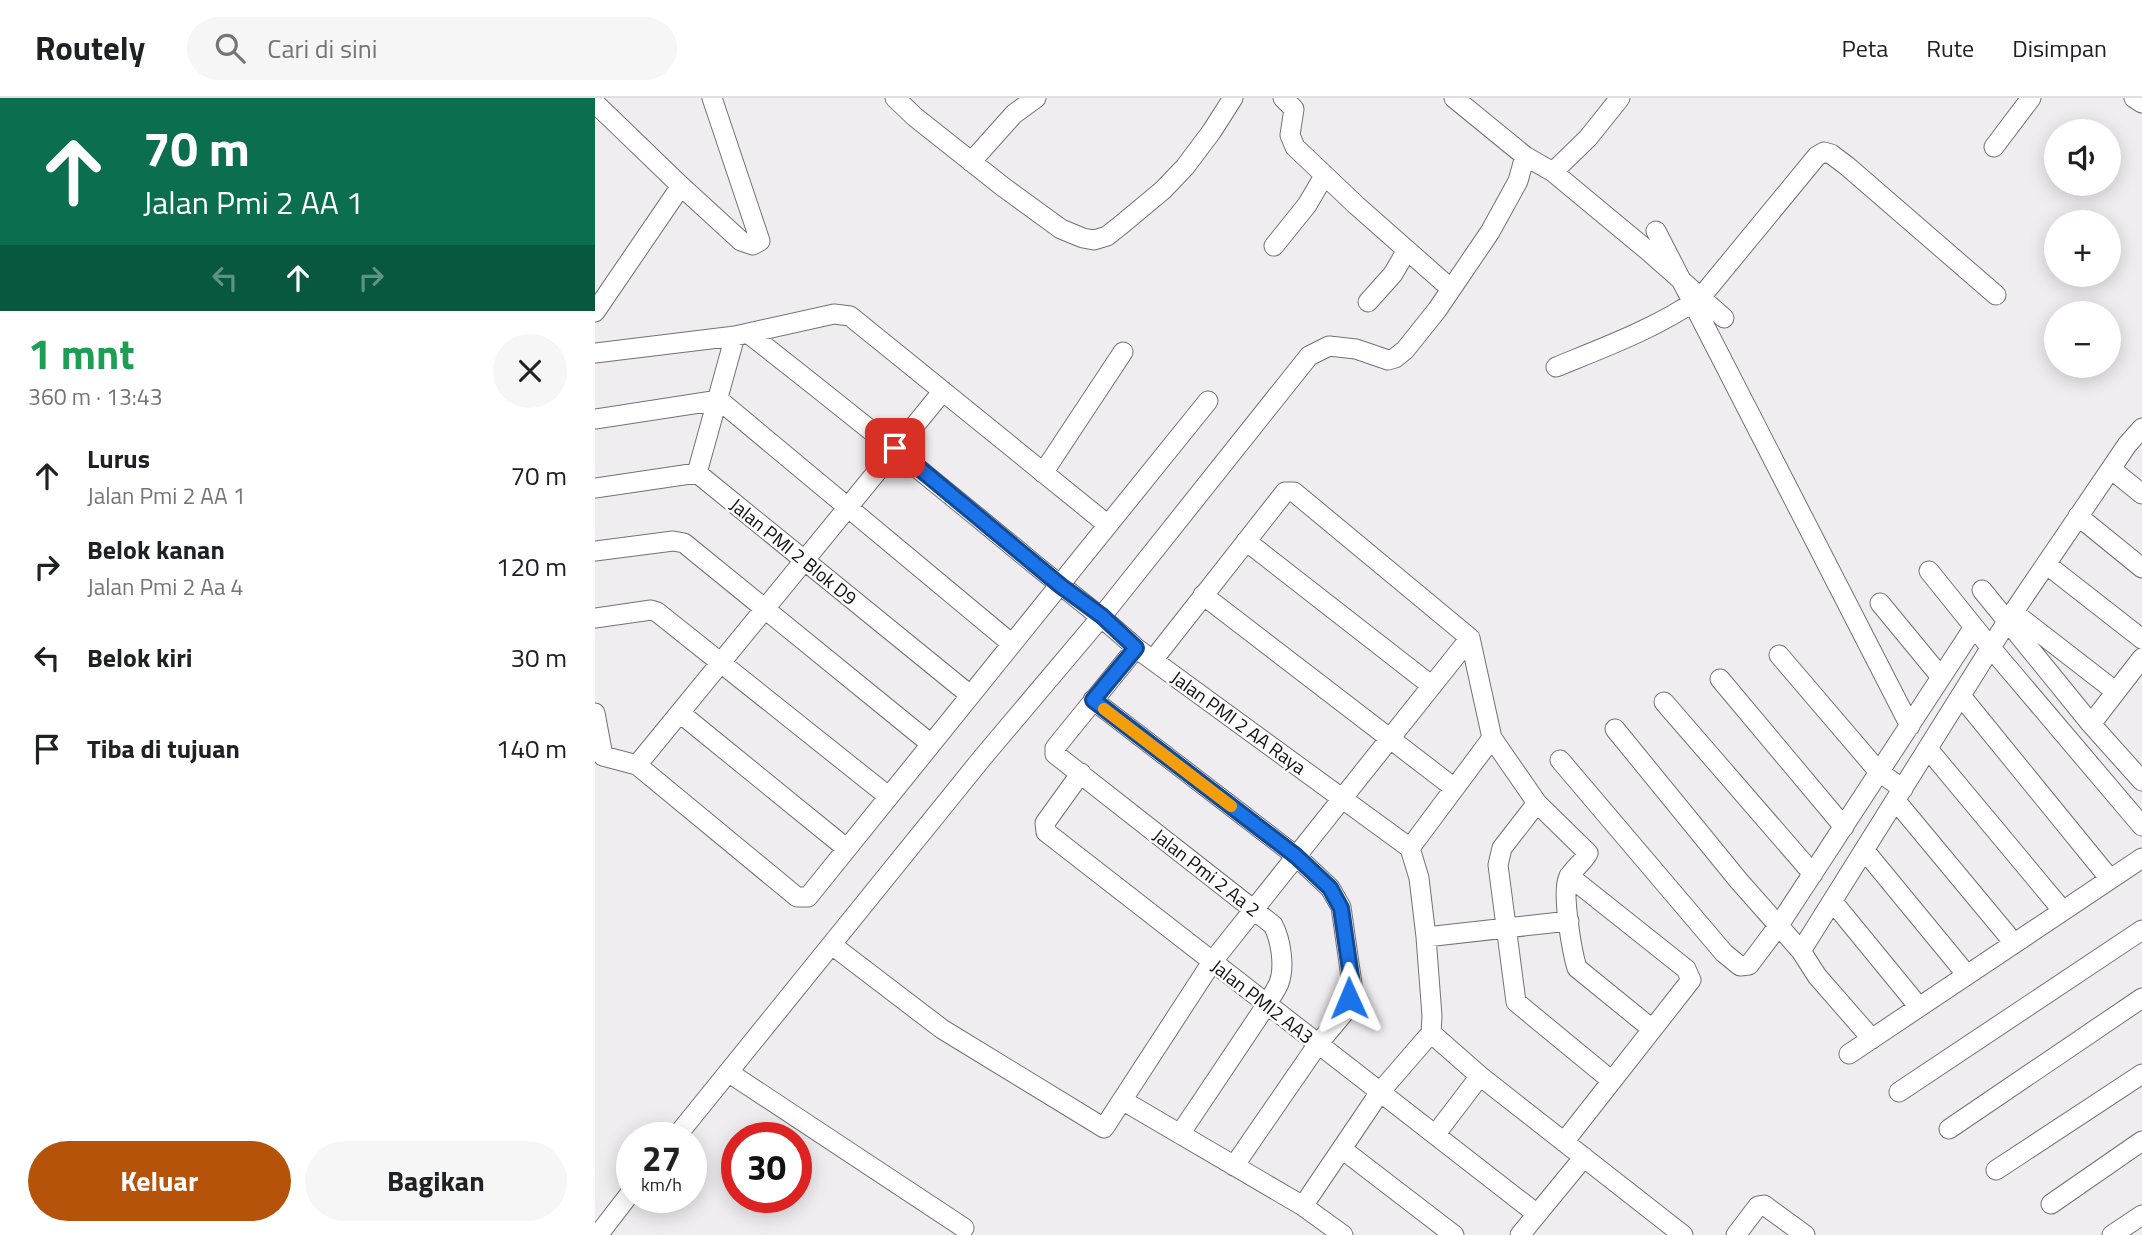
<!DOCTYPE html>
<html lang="id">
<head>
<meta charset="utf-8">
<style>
  :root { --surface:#fff; --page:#f6f6f6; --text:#202124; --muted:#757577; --line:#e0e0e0; --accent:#b45309 }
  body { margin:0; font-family:"Titillium Web",sans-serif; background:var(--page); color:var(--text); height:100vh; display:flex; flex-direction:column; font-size:26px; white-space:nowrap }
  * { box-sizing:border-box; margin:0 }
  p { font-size:23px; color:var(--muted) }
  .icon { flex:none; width:38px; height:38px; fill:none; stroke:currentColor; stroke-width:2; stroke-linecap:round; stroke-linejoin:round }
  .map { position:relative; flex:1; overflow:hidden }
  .sheet { display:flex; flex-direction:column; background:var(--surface); width:595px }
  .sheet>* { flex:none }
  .top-card { background:#0b6e4f; color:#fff; overflow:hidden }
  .buttons { position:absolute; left:1449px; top:21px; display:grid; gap:14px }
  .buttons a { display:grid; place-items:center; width:77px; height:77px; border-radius:50%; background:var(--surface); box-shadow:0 4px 18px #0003; font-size:35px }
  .speed { position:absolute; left:21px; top:1024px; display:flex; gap:14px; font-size:35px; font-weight:700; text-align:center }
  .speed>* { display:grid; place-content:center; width:91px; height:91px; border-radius:50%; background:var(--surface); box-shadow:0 4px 18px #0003; line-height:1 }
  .speed small { font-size:18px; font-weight:400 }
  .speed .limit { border:10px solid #d22; background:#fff; color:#111 }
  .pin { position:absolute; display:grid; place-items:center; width:60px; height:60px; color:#fff; margin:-30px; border-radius:14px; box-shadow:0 4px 10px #0006 }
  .me { position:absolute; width:77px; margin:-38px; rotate:359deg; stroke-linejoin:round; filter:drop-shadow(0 0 5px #0008) }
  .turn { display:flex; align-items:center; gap:24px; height:147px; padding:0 28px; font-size:32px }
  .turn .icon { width:91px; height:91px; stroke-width:2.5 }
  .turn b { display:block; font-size:49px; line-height:60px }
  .lanes { display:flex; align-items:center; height:66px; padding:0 28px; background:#0003; justify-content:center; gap:35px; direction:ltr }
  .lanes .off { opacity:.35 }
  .round { display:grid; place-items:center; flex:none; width:74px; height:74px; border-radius:37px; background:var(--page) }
  .summary { display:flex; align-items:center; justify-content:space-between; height:119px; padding:0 28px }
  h1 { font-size:42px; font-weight:700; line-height:52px; color:#1e9e55 }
  .action { display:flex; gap:14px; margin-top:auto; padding:14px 28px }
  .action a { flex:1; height:80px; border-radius:42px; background:var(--accent); color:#fff; font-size:28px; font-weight:700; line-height:80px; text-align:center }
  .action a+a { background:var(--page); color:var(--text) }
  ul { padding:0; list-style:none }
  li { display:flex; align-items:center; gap:21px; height:91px; padding:0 28px }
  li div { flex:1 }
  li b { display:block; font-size:26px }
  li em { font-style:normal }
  header { display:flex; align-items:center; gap:42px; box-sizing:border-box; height:98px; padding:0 35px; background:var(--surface); border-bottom:2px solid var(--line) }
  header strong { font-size:33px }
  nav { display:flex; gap:38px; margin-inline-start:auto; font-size:24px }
  .search { width:490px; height:63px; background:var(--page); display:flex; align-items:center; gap:18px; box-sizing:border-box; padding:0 24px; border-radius:38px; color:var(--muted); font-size:26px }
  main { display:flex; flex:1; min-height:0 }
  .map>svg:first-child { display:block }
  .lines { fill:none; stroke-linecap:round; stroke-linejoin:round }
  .minor-casing { stroke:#747174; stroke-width:21 }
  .minor { stroke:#fff; stroke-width:19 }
  .route-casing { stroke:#114b97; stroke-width:18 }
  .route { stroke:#1a73e8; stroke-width:12 }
  .slow { stroke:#f59e0b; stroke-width:12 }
  .labels { text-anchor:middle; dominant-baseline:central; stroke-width:5; stroke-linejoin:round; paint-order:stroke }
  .street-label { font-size:19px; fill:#111011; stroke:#fff }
</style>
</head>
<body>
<header>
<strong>Routely</strong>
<div class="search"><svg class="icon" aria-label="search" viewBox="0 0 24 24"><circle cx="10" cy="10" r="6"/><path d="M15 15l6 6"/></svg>Cari di sini</div>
<nav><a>Peta</a><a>Rute</a><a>Disimpan</a></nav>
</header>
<main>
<section class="sheet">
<div class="top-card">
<div class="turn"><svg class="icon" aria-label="ahead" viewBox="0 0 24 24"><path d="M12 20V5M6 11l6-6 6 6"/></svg><div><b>70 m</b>Jalan Pmi 2 AA 1</div></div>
<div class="lanes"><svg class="icon off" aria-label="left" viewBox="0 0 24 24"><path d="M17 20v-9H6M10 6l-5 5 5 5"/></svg><svg class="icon" aria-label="ahead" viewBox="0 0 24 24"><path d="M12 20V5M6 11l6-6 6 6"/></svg><svg class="icon off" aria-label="right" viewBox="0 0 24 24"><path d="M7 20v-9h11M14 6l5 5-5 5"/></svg></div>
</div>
<div class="summary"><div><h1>1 mnt</h1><p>360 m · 13:43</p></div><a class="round"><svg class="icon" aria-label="close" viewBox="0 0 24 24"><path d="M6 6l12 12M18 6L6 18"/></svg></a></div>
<ul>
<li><svg class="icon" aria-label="ahead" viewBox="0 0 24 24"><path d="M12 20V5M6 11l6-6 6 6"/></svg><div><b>Lurus</b><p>Jalan Pmi 2 AA 1</p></div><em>70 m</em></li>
<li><svg class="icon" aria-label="right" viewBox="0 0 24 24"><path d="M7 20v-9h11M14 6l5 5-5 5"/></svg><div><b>Belok kanan</b><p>Jalan Pmi 2 Aa 4</p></div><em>120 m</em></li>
<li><svg class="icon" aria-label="left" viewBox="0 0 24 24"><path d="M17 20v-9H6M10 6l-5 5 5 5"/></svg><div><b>Belok kiri</b></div><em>30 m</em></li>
<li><svg class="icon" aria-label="arrive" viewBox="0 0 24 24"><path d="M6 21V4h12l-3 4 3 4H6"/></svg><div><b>Tiba di tujuan</b></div><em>140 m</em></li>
</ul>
<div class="action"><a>Keluar</a><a>Bagikan</a></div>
</section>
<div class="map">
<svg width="1547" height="1137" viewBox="0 0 1547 1137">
  <rect width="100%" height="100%" fill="#f0edf1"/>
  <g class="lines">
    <defs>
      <path id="minor" d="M300,0l20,19 87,69 59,43 22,9 11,2 13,-4 14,-11 42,-35 22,-23 27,-36 21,-33
        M688,0l11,11 -4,26 5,12 61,58 94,83
        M859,0l71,58 28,16 35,-34 32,-40
        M1539,0l8,5
        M0,5l86,83 60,55 12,4 7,-4 -48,-143
        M1399,49l37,-49
        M376,64l43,-48 22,-16
        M958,74l94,78 77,68
        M1061,133l254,495
        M679,148l33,-41 17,-29
        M773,204l25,-28 14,-24
        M0,214l86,-126
        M154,236c96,75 190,151 284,229 34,28 70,54 103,85l274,200 9,30 7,59 6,79 -1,17 -51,59 -77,114
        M0,255l140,-17 99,-22 16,2 258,209
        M961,269c49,-20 101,-39 145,-70l116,-141 7,-4 7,2 16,12 149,129
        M0,321l124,-19 293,244
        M1516,371l31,25
        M102,375l38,-137
        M448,375l80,-121
        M0,390l102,-15 273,222
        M1483,418l64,52
        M651,443l186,145
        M0,453l78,-10 11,2 247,201
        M1451,466l96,75
        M1334,473l62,77 151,178
        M1387,492l109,134 51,57
        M608,497l250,192
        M1285,505l61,74
        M1418,514l102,79
        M0,520l56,-8 6,2 231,184
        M875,540l22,100 45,65 51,50c-5,10 -16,16 -20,26 -6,15 4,73 9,89l75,61
        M541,550l-81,100v6l218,171c8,15 12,42 6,58 -3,7 -8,14 -12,21l-87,130
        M1184,557l100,117 24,17
        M1125,581l124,148
        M1366,598l149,183
        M498,602l203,156 34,32 11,19 11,77 -3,14 -6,16 -25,30 -84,122
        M1069,604l149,172
        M0,615l8,43 34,9 160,132h11l400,-496
        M85,615l166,135
        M1496,626l51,-66
        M1020,631l124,152 62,70
        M1333,651l135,162
        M965,662l164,193 16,13 9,-1 30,-40 195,-298
        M42,667l306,-374
        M486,675l-36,50 1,9 491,382
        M1301,703l118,142
        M942,705l-35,45 -4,17 18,137 96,79
        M815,750l82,-110
        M1270,753l102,124
        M1238,804l86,105
        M831,839l143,-16
        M237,847l110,84 162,99 108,-166 258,-324 -176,-146h-9l-132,168
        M836,935l49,43 203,159
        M1277,941l-55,-63 -16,-25 207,-331 119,-175 15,-17
        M1254,956l293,-196
        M133,974l236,156
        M1304,994l243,-162
        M527,1002l181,106 40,29
        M1354,1031l193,-131
        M840,1037l45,-59
        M80,1040l308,-381 119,-141 207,-260 20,-10 27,3 32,11 7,-2 10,-8 32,-40 53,-78 28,-51 7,-25
        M969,1044l127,-162 -5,-11 -117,-93
        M747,1051l112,86
        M1401,1072l146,-96
        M1456,1106l91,-63
        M3,1137l34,-44
        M925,1137l64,-78
        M1141,1137l22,-29 6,-1 41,30
        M1517,1137l30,-20"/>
    </defs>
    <use href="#minor" class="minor-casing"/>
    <use href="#minor" class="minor"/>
  </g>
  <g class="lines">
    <defs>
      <path id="route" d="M300,350l166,138 41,30 34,32 -43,52 203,156 34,32 11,20 11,76 -3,14"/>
    </defs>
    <use href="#route" class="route-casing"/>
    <use href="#route" class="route"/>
    <path class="slow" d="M509,611l127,97"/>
  </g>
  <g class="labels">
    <g class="street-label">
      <text transform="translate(199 453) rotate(39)">Jalan PMI 2 Blok D9</text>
      <text transform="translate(644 624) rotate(36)">Jalan PMI 2 AA Raya</text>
      <text transform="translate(612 774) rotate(38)">Jalan Pmi 2 Aa 2</text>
      <text transform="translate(668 903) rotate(38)">Jalan PMI2 AA3</text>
    </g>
  </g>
</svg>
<div class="buttons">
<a><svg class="icon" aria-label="sound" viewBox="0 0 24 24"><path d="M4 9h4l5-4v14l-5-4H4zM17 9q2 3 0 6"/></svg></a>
<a>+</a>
<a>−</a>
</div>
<div class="speed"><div>27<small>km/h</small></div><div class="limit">30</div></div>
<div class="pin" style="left:300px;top:350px;background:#d93025"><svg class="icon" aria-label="arrive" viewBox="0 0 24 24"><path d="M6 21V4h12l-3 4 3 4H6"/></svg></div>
<svg class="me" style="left:754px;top:900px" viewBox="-20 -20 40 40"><path d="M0-17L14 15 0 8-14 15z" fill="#1a73e8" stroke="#fff" stroke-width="4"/></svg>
</div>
</main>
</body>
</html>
